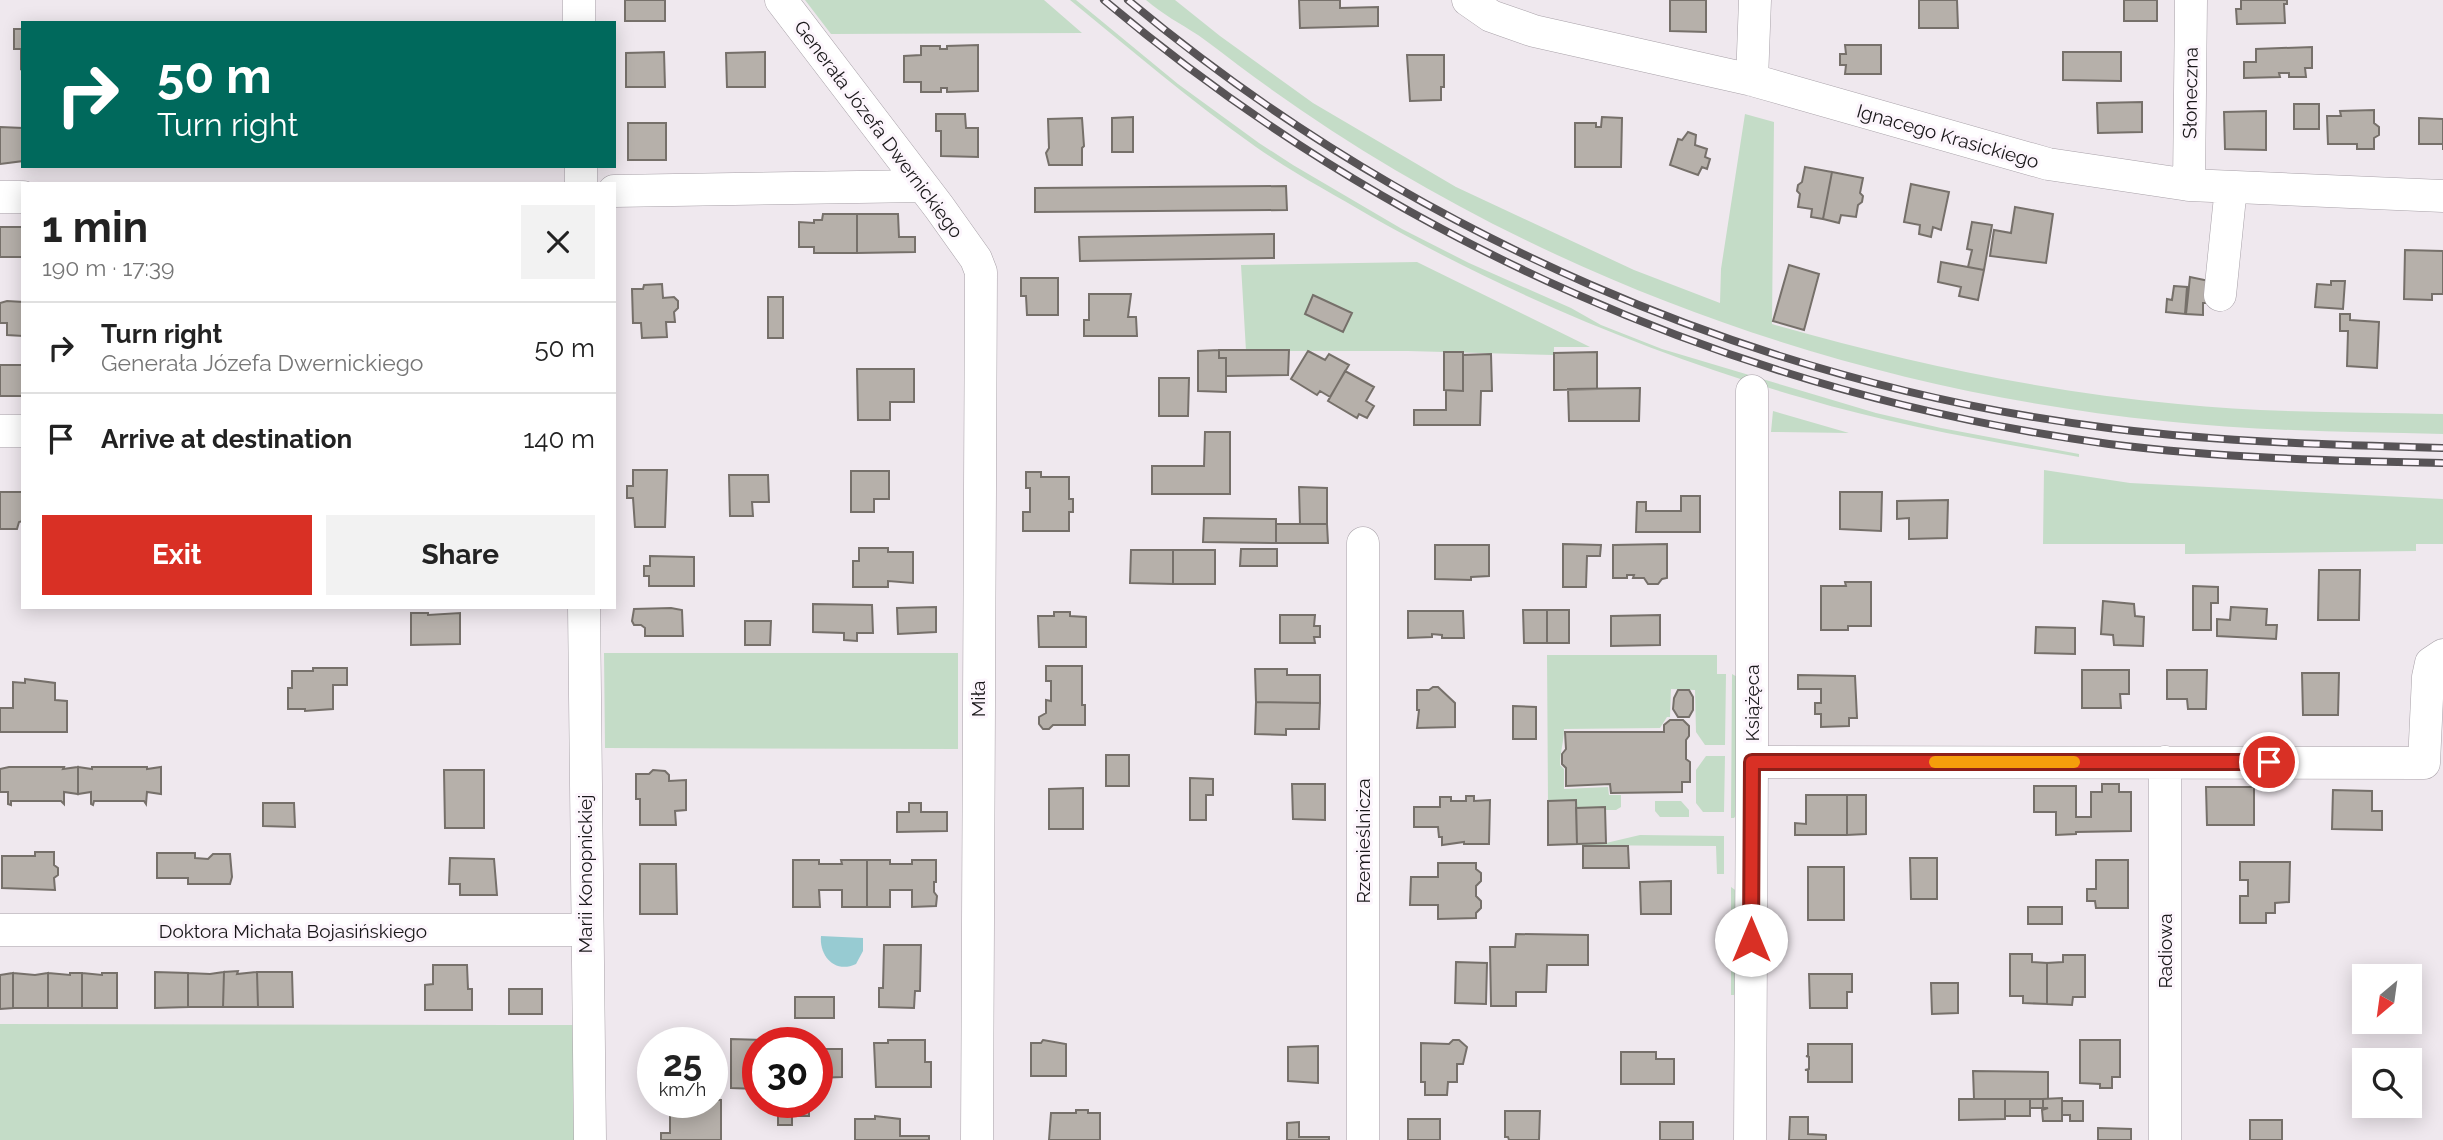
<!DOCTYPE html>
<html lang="en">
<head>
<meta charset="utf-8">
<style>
  :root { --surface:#fff; --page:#f2f2f2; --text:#222; --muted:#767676; --line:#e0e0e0; --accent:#d93025 }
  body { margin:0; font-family:Raleway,sans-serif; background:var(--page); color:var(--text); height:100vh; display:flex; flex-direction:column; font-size:26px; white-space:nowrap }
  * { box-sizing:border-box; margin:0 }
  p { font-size:23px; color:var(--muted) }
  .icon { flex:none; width:38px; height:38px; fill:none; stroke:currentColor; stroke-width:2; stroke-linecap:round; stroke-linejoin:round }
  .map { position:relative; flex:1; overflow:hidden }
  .details { position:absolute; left:21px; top:182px; width:595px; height:427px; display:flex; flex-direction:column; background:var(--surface); border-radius:0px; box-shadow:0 4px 18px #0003 }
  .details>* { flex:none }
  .top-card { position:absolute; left:21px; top:21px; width:595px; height:147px; border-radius:0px; box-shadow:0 4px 18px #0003; background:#00695c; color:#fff; overflow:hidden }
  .needle { width:46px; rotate:209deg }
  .buttons { position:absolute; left:2352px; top:964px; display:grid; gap:14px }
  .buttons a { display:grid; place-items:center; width:70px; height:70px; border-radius:0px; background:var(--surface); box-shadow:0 4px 18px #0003; font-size:35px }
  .speed { position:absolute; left:637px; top:1027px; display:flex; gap:14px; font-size:35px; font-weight:700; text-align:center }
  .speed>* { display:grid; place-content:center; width:91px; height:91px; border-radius:50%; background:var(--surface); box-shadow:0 4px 18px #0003; line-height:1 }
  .speed small { font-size:18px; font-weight:400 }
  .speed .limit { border:10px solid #d22; background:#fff; color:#111 }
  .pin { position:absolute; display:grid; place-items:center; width:60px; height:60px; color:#fff; margin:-30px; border:4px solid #fff; border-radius:50%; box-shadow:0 2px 7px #0007 }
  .me { position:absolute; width:77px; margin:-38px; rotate:0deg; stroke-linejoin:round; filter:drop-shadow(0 0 5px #0008) }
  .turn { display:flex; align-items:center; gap:24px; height:147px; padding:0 21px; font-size:32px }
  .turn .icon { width:91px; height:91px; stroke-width:2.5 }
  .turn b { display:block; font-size:49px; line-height:60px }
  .round { display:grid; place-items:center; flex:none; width:74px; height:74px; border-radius:0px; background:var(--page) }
  .summary { display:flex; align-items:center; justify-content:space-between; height:119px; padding:0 21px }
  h1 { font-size:42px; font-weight:700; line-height:52px }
  .action { display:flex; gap:14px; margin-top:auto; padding:14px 21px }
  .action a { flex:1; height:80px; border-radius:0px; background:var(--accent); color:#fff; font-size:28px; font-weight:700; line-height:80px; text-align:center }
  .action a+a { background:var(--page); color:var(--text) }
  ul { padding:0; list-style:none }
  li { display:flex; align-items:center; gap:21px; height:91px; padding:0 21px; border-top:2px solid var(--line) }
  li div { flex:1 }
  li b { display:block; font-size:26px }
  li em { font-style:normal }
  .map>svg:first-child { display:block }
  .green { fill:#c4dcc7 }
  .water { fill:#97cbd2 }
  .building { fill:#b6b0aa; stroke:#76706a; stroke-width:2 }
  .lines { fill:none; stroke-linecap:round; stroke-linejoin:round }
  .minor-casing { stroke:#a8a1a8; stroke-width:33 }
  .minor { stroke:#fff; stroke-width:32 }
  .rail-casing { stroke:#575356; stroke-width:8 }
  .rail { stroke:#fcf5fc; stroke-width:5; stroke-dasharray:16; stroke-linecap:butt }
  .route-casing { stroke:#8d1f18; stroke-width:18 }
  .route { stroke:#d93025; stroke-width:12 }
  .slow { stroke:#f59e0b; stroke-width:12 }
  .labels { text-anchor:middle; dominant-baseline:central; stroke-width:6; stroke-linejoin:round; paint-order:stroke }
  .street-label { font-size:19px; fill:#191719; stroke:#fcf5fc }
</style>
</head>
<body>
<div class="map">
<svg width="2443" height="1140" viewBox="0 0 2443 1140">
  <rect width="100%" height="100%" fill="#efe8ee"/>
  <path class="green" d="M805,0h239l38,33 -251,1z
    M1070,0h6l102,84 81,59 34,22 109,64 67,34 102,45 30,17 61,24 214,64 65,15 138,26v3c-92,-16 -186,-32 -276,-59 -150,-43 -295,-104 -431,-181 -39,-23 -79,-44 -116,-70 -65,-46 -125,-97 -186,-147z
    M1146,0h29l45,36 93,67 143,84 178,83 86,33 1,-34 24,-155 29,8 -2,202c133,38 268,67 406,80 88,9 177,8 265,10v20c-93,-2 -187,-3 -280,-13 -332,-34 -658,-156 -925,-356 -13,-10 -26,-20 -40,-30 -17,-11 -36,-21 -52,-35z
    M1417,262l173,85h-36v8l-146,-4h-162l-5,-86z
    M1773,411l76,22 -78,-1z
    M2044,470l86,13 313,16v45h-27v7l-228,3h-3v-10h-142z
    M604,653h354v96l-353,-1z
    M1547,655h170v19h9l-1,71h-20l-9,-13 -1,-42 -24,-1 -1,28h-3l-7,11 -96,1c0,13 -4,23 -4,36l4,4v20l44,-2 1,8h12v12l-5,3h-11v-3l-29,1 -1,-8 -27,1z
    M1732,674l7,4 -1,135 -4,5h-3z
    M1706,756h19l-1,56h-21l-7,-9v-33z
    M1655,801h26l8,9v7h-29l-5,-6z
    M1640,835l84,1v38h-7l-1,-28 -161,-1 51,-2z
    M1731,887l7,5 -1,99 -3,4h-3z
    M0,1024l576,1 2,115h-578z"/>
  <path class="water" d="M821,936l42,2v13l-7,13c-21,10 -37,-8 -35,-28z"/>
  <path class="building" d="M625,0h40v21h-40z
    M1299,0h41v8l38,-1v19l-78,2z
    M1670,0h36v32l-36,-1z
    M1919,0h38l1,28h-39z
    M2124,0h33v21h-33z
    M2241,0h46v4h-3l1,19 -48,1 -1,-15h5z
    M14,29h9v39l-2,1v-20h-7z
    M978,45v46l-31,1v-4h-6v4h-20v-10h-17v-26l17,-1v-9h19v3h7v-3z
    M1845,45h36v29h-36l1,-9h-6v-11h6z
    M2312,47v21h-7l1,9h-17v-4h-10l1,4 -36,1v-16h12v-13z
    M664,52l1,35h-39v-34z
    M765,52v35h-38l-1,-34z
    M2063,52h58v29l-58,-1z
    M1407,55h37v32h-3v13l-31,1z
    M2142,102v30l-44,1 -1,-30z
    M2294,104h25v25h-25z
    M2374,110v13l5,4v8l-5,3v11h-17v-5h-29l-1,-28h14l-1,-5z
    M2266,111v39l-41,-1 -1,-37z
    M936,114h29l1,14h12v29l-37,-1v-25h-5z
    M1133,117v35h-21v-34z
    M1602,117l20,1 -1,49h-46v-44h21v4h5z
    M1082,118l2,28 -2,2v17h-33l-3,-12 3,-5 -1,-29z
    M2419,118l24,1v31v-6h-24z
    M628,123h38v37h-38z
    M0,127l23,1v33l-23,3z
    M1688,132l8,3 -1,10 12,4 -2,8 5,2 -3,10 -5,-2 -4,8 -28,-10 8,-26 4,1z
    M1805,167l27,5 -9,47 -12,-2 1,-8 -14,-2 2,-13 -3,-3 1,-6 4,-3z
    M1832,172l31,6 -3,15 3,3 -1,6 -4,3 -2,12 -15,-2 -2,8 -16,-4z
    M1911,184l38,8 -8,38 -8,-3 -2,10 -12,-3 1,-9 -16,-3z
    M1286,186l1,24 -252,2v-24z
    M2015,207l38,7 -7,49 -56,-7 4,-26 17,3z
    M823,214h34v39h-43v-6h-15v-25l15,1v-3h8z
    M857,214h41l1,23h16v15l-58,1z
    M1972,222l20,3 -8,45 -16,-3 4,-17 -5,-1z
    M0,227h23v30h-23z
    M1274,234v24l-194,3 -1,-24z
    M2405,250l38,1v43h-11v6l-28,-1z
    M1941,262l43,8 -6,30 -19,-4 2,-9 -23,-5z
    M1789,265l30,9 -15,56 -31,-9z
    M2190,277l24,5 -2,21h-9v12l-17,-1z
    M1021,278h37v37h-31l-1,-19h-5z
    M2331,281h14l-2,28 -28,-2 2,-23 14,1z
    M662,284l1,14 11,-1 4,4v7l-4,4 1,10h-9l1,15 -25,1 -1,-15h-8l-1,-34h11l1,-4z
    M2174,286l13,1 -2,27 -19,-2 1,-13 5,1z
    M1089,294h42l-3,23h8l1,19h-53v-16h5z
    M1313,295l39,18 -9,19 -38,-18z
    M768,297h15v41h-15z
    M7,301l16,1v34l-16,-1v-12h-7v-20z
    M2340,314h10v6l29,2 -2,46 -30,-2 1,-35h-8z
    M1219,350v8h7v34l-28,-1v-40z
    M1219,350h70l-1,25 -62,1v-18h-7z
    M1308,351l17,9 4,-6 20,11 -19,32 -10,-6 -3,4 -26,-16z
    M1444,352h19v39l-19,-1z
    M1597,352v37l-43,1v-37z
    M1491,354l1,37h-11l-1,34h-66v-15h32v-20l17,1v-36z
    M0,365h23v31h-23z
    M857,369h57v33h-24v18h-32z
    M1345,371l29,16 -8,14 8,5 -7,12 -8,-4 -2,4 -29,-17z
    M1159,378h30l-1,38h-29z
    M1640,388l-1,33h-70l-1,-32z
    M1205,432h25v62h-78v-28h52z
    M633,470h34l-2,57h-30l-2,-29h-6v-12h6z
    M851,471h38v28h-15v13h-23z
    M1026,472h15v5h28v22h4v13h-4v19h-46v-19h7v-24h-4z
    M729,475h39l1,27h-17l1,14h-23z
    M1299,487l28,1v36h-27z
    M0,492h23v29l-4,1 -2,7h-17z
    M1840,492h42l-1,39 -41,-2z
    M1681,496h19v36h-64l1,-30h9v9h35z
    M1948,500l-1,38 -38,1v-21l-12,1v-18z
    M1204,518l72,1v24l-73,-1z
    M1276,524h51l1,19h-52z
    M1563,544l38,1 -1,11h-13l-1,31h-23z
    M1667,544v34l-5,1 -4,5h-10l-4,-6h-11l1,-3h-7v3h-14v-33z
    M1435,545h54v31l-18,1v3l-36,-1z
    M859,548h29v4h25v31l-25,-2v6h-35v-26h6z
    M1241,549h36v17h-37z
    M1131,550h42v34l-43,-1z
    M1173,550h42v34h-42z
    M650,556l44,1v29h-45v-10h-5v-10h6z
    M2319,570h41l-1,50h-41z
    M1845,582h26v44h-23v4h-27v-44h25z
    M2193,586l25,1v16h-7v27h-18z
    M2103,601l31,3 1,12 9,1 -1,29 -29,-1 -1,-10 -12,-1z
    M813,604l59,1 1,28h-16v8l-13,-1v-7l-31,-1z
    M936,607v25l-38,2 -1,-26z
    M2231,607l36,2 -1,16h11l-1,14 -59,-3v-17l13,1z
    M671,608l11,2 1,26h-38v-8l-4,-3h-7l-2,-4 2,-12z
    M1523,610h24v33h-23z
    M1547,610h22v33h-22z
    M1408,611h55l1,27h-22v-3l-10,-1v3l-24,1z
    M1054,612h16v4l16,1v30h-47l-1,-31h16z
    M411,613h17v2l32,-2v31l-49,1z
    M1280,615h35l-1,11h6v11h-6l1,6h-35z
    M1660,615v30l-49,1v-30z
    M745,621h26l-1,24h-25z
    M2036,627l39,1v26l-40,-1z
    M1046,666h36v39h3v20h-32l-4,4h-6l-4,-5v-7l7,-4v-13l5,1v-20h-5z
    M313,668h34v17h-14v24l-28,2v-2h-17v-21h4v-17h21z
    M1255,669h32v6h33v28l-64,-1z
    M2082,670h47v24h-9l1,14h-39z
    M2167,670h40l-1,39h-18l-1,-10h-20z
    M2302,673h37l-1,42h-35z
    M1798,675l57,1 2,42h-8v8l-28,1v-13h-6v-11h6v-14h-23z
    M25,679l30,4v17l12,1v31h-67v-24h13v-26l12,1z
    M1433,687h5l17,16v24l-38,1 2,-18h-2v-20h12z
    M1678,690h11l4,7v13l-4,7h-11l-5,-8 1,-11z
    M1256,702l64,1 -1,26h-33v6l-31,-1z
    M1513,706l23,1v32h-23z
    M1670,720h13l6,6v10l-3,4v19l4,3v20h-8v10l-71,1 -1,-9 -44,2v-18l-4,-4v-10l4,-5 -1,-17h99v-7z
    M1106,755h23v31h-23z
    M9,767h55l-1,2 15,-2v27l-14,-2v12l-3,-3h-50v4l-3,-1v-12h-8v-23z
    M78,767l14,2v-2h55v2l14,-2v27l-14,-2 -1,12 -2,-3h-50l-1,4 -2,-1v-12l-13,2z
    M444,770h40v58h-39z
    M653,770l12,1 4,4v6l17,-1v30l-11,1 1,14h-36v-26h-4v-25h13z
    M1190,778l23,1v16h-7v25h-16z
    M1292,784h33v36l-32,-1z
    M2102,784h17v8h12v39l-55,1v2l-20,1v-23h-22v-26h42v31h15v-25h11z
    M2206,787h48v38h-47z
    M1083,788v41h-34v-40z
    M2333,790l39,1v20h10v19l-50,-1z
    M1806,795h41v40h-52v-12l11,1z
    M1847,795h19v39l-19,1z
    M1466,796h8v5l16,-1 -1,44h-25v-2l-22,3v-8h-3l-1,-10h-24v-20h26v-10h11v4h15z
    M1576,800l1,44 -29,1v-44z
    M263,803h31l1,24 -32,-1z
    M909,803h12v9h26v19l-50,1v-20h12z
    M1605,807l1,36 -29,1 -1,-36z
    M1583,846h45l1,22h-46z
    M35,852h19v13l4,3v7l-4,3 1,12 -53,-2v-32h33z
    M157,853h38v5l13,1 5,-5h17l2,23 -2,7h-42v-6h-31z
    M450,858l44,1 3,36h-37v-11h-11z
    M1910,858h27v41h-26z
    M793,860h26v4h23l-1,-4h26v47h-25v-17h-23l1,17h-27z
    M867,860h23v4h22v-4h24v22h-2v10l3,4 -1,10 -24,1v-17h-22v17h-23z
    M2096,860h32v48h-32l-1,-7h-8v-12h9z
    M2240,862h50l-1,40 -14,1v10h-9v10h-26v-27h8v-16h-8z
    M1438,863h38v6l5,4v8l-5,5v10l5,5v7l-5,5v5l-38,1v-14h-28l1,-28h27z
    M640,864h36l1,50h-37z
    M1808,867h36v53h-36z
    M1671,881v33h-30l-1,-32z
    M2028,907h34v17h-34z
    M1516,934l72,1v30h-41l-1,27h-30v14h-25l-1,-59h25z
    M884,945h37l-1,46h-5l-1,17 -35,-1v-19h4z
    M2010,954h22v8l15,1v41l-24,-1v-7h-13z
    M2063,955h22v42h-12l-1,8 -25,-1v-41l16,-1z
    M1456,962l31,1 -1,41 -31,-1z
    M433,965h34l1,24h4v21h-47v-25l8,-1z
    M238,971l-1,3 20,-2 1,35h-35l1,-35z
    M155,972l33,1v34l-33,1z
    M224,972l-1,35h-35v-34l22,1z
    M257,972h35l1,35h-35z
    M13,973l22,2 13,-2v35h-35z
    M13,973v35l-13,1v-34z
    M48,973l22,2v-2h12v35h-34z
    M82,973l20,2v-2h15v35h-35z
    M1809,974h43v18h-5v16h-37z
    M1931,983h27v30l-26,1z
    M509,989h33v25h-33z
    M795,997h39v21h-39z
    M731,1039l37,1v3h-10v46l-27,-1z
    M888,1040h37v22h6v25h-55l-2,-44h14z
    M1043,1040l23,4v32h-35v-33h10z
    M1453,1040h6l8,7 -4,17h-6v18h-9l-1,13h-22v-13h-4v-39l28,1z
    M2080,1040h40v37h-8v11h-12v-4l-20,-1z
    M1808,1044h44v38h-44v-12h-3l4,-1v-12l-3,-1h2z
    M1318,1046v37l-30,-2v-34z
    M817,1049h25v28l-25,1z
    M1621,1052h35v7h18v25h-53z
    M1973,1071l75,1v27h-74z
    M2062,1098v23h-19l-1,-11 6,-2h-5v-9z
    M1959,1099h46v20l-46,1z
    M2005,1099h25v17h-25z
    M2030,1099h13v9h-13z
    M712,1100h9v40h-60v-7h9v-31h42z
    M2062,1101h21v20h-13v-6h-8z
    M778,1102h31v14h-17v9h-14z
    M1076,1110h12v3h12v27h-51l2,-27h25z
    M1505,1111h35l-1,29h-30l-1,-3h-3z
    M875,1116l25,3v17h29v4h-74v-21h20z
    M1790,1117h18v17l18,1v5h-37z
    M1408,1119h32v21h-32z
    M2250,1120h32v20h-32z
    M1299,1122v15h30v3h-42v-17z
    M1660,1122h33v18h-33z
    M2098,1128l33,1v11h-33z"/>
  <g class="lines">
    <defs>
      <path id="minor" d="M579,0v23
        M781,0l158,207 37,52 5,13 -4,868
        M1468,0l23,16 43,15 218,49 296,84 141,21 254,11
        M1752,80l3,-80
        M581,166v18
        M2189,185l2,-185
        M614,191l308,-5
        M0,197h23
        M2220,295l11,-108
        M0,431h23
        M584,607l6,533
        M1752,762l672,1 4,-86 3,-14 12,-8
        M0,930h586
        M1363,1140v-597
        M1750,1140l2,-378v-371
        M2165,1140v-378"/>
    </defs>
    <use href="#minor" class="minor-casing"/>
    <use href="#minor" class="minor"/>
    <defs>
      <path id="rail" d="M1104,0c285,241 636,394 1005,444 111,14 223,17 334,19
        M1128,0c278,232 627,385 988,429 108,13 218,16 327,19"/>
    </defs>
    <use href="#rail" class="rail-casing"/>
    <use href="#rail" class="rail"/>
  </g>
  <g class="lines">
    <defs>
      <path id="route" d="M1751,940l1,-178h517"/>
    </defs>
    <use href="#route" class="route-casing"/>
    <use href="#route" class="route"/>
    <path class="slow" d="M1935,762h139"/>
  </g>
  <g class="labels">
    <g class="street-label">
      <text transform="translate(2190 93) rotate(-89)">Słoneczna</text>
      <text transform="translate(879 129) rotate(53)">Generała Józefa Dwernickiego</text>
      <text transform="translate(1948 136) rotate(16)">Ignacego Krasickiego</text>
      <text transform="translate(978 699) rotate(-90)">Miła</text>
      <text transform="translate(1752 703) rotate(-90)">Książęca</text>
      <text transform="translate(1363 841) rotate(-90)">Rzemieślnicza</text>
      <text transform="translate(585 874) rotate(-90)">Marii Konopnickiej</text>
      <text x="293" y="931">Doktora Michała Bojasińskiego</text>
      <text transform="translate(2165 951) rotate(-90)">Radiowa</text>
    </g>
  </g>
</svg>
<div class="buttons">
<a><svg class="needle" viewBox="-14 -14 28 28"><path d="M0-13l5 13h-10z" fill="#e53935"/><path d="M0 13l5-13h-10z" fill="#767676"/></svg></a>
<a><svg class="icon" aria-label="search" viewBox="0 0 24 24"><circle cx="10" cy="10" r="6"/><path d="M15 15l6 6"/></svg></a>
</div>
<div class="speed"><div>25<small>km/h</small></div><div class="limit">30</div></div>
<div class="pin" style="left:2269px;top:762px;background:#d93025"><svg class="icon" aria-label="arrive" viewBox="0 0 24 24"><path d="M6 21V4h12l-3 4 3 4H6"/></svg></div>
<svg class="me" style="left:1751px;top:940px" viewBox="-20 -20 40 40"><circle r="19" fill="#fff"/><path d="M0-13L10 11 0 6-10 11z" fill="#d93025"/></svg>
<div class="top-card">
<div class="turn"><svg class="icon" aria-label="right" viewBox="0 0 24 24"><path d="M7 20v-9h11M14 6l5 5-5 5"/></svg><div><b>50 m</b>Turn right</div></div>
</div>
<section class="details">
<div class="summary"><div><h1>1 min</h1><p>190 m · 17:39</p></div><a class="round"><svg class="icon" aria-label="close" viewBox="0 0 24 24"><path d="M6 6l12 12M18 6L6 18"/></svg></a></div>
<ul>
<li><svg class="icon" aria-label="right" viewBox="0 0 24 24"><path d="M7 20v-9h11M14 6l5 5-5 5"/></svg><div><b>Turn right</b><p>Generała Józefa Dwernickiego</p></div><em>50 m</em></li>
<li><svg class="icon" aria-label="arrive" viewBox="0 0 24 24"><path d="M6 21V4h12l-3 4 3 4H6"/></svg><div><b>Arrive at destination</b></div><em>140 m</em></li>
</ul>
<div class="action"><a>Exit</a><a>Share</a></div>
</section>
</div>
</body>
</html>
